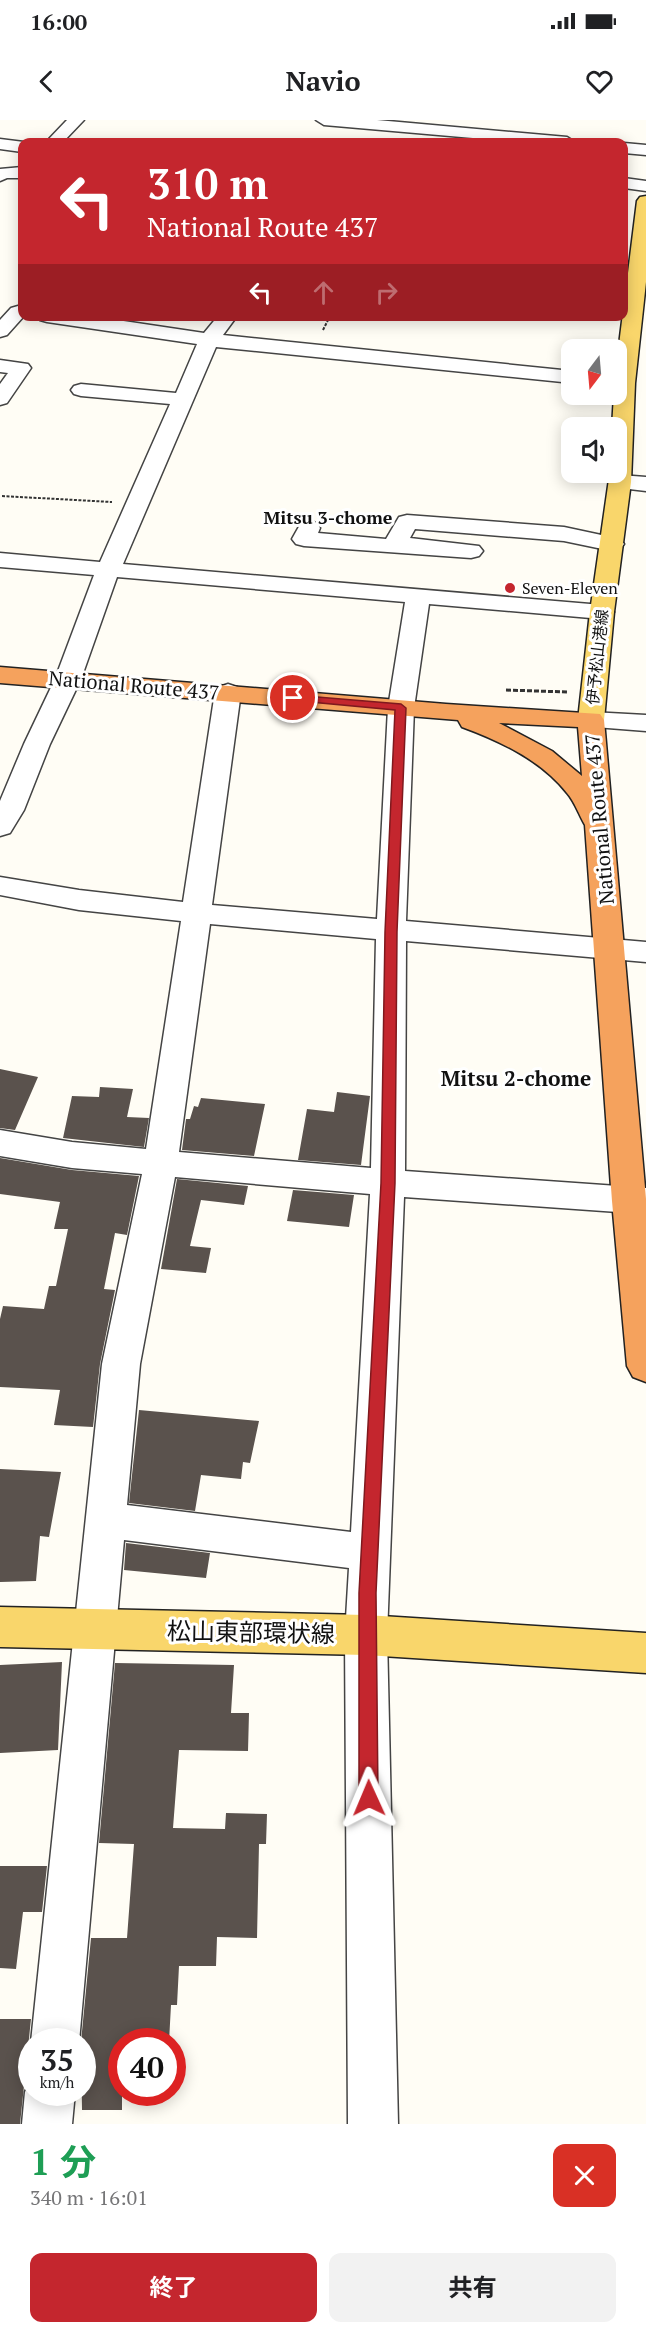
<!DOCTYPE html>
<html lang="ja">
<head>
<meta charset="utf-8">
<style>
  :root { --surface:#fff; --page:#f2f2f2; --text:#202124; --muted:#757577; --accent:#c4262e }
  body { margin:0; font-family:"PT Serif","Noto Sans JP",serif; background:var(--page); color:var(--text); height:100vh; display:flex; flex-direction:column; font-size:22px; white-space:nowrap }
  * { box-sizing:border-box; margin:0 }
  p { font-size:20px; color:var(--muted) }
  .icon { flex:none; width:33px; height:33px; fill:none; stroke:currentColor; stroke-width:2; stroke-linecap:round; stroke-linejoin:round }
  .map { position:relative; height:2004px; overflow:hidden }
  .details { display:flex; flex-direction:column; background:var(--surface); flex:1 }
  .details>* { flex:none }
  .top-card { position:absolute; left:18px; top:18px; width:610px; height:183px; border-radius:12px; box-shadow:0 3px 15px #0003; background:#c4262e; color:#fff; overflow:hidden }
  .needle { width:39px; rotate:196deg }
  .fabs { position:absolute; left:561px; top:219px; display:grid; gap:12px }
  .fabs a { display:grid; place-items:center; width:66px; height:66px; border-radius:12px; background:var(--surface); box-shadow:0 3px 15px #0003; font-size:30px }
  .speed { position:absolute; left:18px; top:1908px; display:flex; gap:12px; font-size:30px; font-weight:700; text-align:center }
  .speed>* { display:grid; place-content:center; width:78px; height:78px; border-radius:50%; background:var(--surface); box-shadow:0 3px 15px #0003; line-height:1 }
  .speed small { font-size:15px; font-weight:400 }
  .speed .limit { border:9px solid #d22; background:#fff; color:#111 }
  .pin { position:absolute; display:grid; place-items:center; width:51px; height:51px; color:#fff; margin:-26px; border:3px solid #fff; border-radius:50%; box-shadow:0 2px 6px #0007 }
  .me { position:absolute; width:66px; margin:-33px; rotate:359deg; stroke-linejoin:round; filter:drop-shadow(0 0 4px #0008) }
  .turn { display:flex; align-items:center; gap:21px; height:126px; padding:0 30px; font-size:27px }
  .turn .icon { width:78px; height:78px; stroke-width:2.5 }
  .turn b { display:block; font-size:42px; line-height:51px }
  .lanes { display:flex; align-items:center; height:57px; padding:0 30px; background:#0003; justify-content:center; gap:30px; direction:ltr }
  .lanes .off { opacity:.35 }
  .round { display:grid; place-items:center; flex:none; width:63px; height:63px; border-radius:12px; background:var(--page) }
  .head { display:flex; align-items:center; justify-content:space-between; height:102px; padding:0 30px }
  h1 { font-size:36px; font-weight:700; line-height:45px; color:#1e9e55 }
  .primary-button { display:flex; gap:12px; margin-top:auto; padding:12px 30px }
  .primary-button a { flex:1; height:69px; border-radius:12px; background:var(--accent); color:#fff; font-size:24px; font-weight:700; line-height:69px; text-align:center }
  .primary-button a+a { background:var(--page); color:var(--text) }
  .status { display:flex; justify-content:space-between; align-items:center; height:42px; padding:0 30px; background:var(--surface); direction:ltr }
  .status svg { height:16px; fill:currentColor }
  header { display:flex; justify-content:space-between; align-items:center; height:78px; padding:0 30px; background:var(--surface); font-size:27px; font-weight:700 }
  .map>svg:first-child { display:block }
  .building { fill:#5a524d }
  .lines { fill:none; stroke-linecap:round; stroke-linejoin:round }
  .minor-casing { stroke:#444; stroke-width:3 }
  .major-casing { stroke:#222; stroke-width:3 }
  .highway-casing { stroke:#222; stroke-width:3 }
  .path-far1 { stroke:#333; stroke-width:2; stroke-dasharray:3 1.5; stroke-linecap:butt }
  .path { stroke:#333; stroke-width:3; stroke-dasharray:5 2; stroke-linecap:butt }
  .minor { fill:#fff; fill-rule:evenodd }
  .major { fill:#f9d66b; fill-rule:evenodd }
  .highway { fill:#f5a25d; fill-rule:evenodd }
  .route { fill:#c4262e; stroke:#7f191e; stroke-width:1.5 }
  .poi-dot { fill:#c4262e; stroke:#fff; stroke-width:2 }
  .labels { text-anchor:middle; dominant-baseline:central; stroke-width:6; stroke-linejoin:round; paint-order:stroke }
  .far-poi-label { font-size:16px; fill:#111; stroke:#fff; text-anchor:start }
  .far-street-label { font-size:16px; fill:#111; stroke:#fff }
  .far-neighbourhood-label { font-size:18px; font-weight:bold; fill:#111; stroke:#fff }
  .street-label { font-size:20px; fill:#111; stroke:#fff }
  .neighbourhood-label { font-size:21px; font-weight:bold; fill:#111; stroke:#fff }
  .near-street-label { font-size:24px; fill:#111; stroke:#fff }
</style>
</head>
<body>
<div class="status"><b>16:00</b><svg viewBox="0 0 49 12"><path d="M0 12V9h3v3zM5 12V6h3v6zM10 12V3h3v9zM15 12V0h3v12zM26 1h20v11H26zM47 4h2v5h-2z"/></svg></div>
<header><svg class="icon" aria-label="back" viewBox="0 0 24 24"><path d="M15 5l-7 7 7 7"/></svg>Navio<svg class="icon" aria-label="heart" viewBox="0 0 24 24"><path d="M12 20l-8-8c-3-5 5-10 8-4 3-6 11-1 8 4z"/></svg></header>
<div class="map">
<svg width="646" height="2004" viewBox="0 0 646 2004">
  <rect width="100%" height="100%" fill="#fffdf5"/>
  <path class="building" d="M0,949l38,8 -23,53 -15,-2z
    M100,967l33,2 -6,28 22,1 -5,29 -81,-9 9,-42 27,1z
    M337,972l33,4 -9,69 -63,-5 9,-51 27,3z
    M201,978l64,6 -11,52 -72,-6 4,-31h4l4,-13 4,1z
    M0,1038l72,12 67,6 -12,59 -12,-2 -11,56 11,1 -15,74 -7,63 -39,-2 6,-35 -60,-3v-68l3,-13 41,3 5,-23h7l12,-57h-14l6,-27 -60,-8z
    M177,1059l71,7 -4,19 -43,-5 -11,46 21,2 -5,25 -45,-4z
    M293,1070l61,5 -5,32 -62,-6z
    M139,1290l120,11 -9,42 -7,-1 -2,17 -40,-4 -6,36 -66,-8z
    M0,1349l61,3 -12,65 -9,-1 -4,45 -36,1z
    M126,1423l84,10 -4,25 -82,-8z
    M62,1542l-4,88 -58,3v-88z
    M115,1543l119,2 -3,48h18l-1,38 -69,-1 -6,78 52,1 1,-16 41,1 -1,30h-7l-2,94 -40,-1 -1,29h-37l-2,39h-6l-2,37h-47v68h-40l-1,-68 10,-104h36l7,-94 -35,-1z
    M0,1746h47l-5,46h-19l-7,57 -16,-1z
    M0,1899h31l-11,105h-20z"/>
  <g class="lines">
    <defs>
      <path id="minor" d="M67,0h17l-21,22h-17z
        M316,0h61l190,17 8,5h-56l-195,-17z
        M0,19l24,3 -2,10 -22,-3z
        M624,23l22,2v10l-22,-2z
        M22,47v11h-15l-7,3v-12z
        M624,58l22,3v10l-22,-3z
        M18,186l4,1v9h2l-17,19 -7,2v-17l11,-12z
        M38,196h52l114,17 14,-17h19l-14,19 349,36v12l-356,-36 -93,217 479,41 9,2 3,5 -3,5 -9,2 -173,-15 -15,104 -8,213 240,21v20l-240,-21 -1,230 241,17v26l-242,-17 -17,438 11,489h-50l-3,-489 4,-67 -225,-28 -45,502h-47v2l-1,-2 71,-678 40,-190 -70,-6 -72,-12v-26l72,12 74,7 35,-228 -102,-11 -79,-15v-18l79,13 104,12 32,-210 4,-5 9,-3 9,3 4,5 -29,213 165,14 11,-211 17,-106 -288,-25 -36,102 -31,65 -26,66 -14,23 -10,3v-35l24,-57 31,-65 39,-104 -94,-8v-14l100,9 70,-158 -89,-8 -7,-2 -3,-4 3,-4 7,-2 95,9 21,-49 -150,-22 -7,-2zM210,804l166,15 -5,229 -192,-16zM175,1057l195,17 -19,338 -224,-27 13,-141z
        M0,240l28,4 3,4 -24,35 -7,2v-21l8,-11 -8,-1z
        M620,355l26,2v14l-34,-4 -3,-5 3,-5z
        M407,395l157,12 56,12 4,5 -4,5 -8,2 -48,-10 -149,-12 -5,9 69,8 4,5 -4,5 -8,2 -167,-12 -8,-2 -4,-5 9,-16 8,-2 8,2 3,5 -2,5 68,6 13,-22z
        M591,592l55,3v16l-64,-5 -4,-6 4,-6z
        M32,1957v15h43l-3,32h-50l3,-32z"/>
      <path id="major" d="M646,76v86l-11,101 -4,99 -17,130 -10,108 -4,6 -9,2 -9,-2 -4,-6 12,-108 20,-140h6v-44h-4l2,-34h2v-25l21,-168 3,-4z
        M0,1487l366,8 280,18v40l-280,-18 -366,-8z"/>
      <path id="highway" d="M0,547l446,37 154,10 4,6 42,479v183l-13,-5 -6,-11 -15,-165 -27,-376c-6,-10 -10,-23 -18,-32 -26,-33 -67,-52 -105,-66l-4,-7 -458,-37zM499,603l79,4 4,49 -30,-25z"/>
    </defs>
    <use href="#minor" class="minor-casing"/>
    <use href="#major" class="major-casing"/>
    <use href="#highway" class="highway-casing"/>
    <path class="path-far1" d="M323,210l7,-14
      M2,376l110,6"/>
    <path class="path" d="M506,570l61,2"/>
    <use href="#minor" class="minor"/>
    <use href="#major" class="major"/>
    <use href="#highway" class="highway"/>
  </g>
  <path class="route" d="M293,575l108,9 5,4 -9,224 -2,251 -19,410 2,205 -3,6 -6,3 -7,-3 -3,-6v-205l22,-410 4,-251 10,-222 -106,-10v-4z"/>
  <circle class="poi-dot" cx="510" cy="468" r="6"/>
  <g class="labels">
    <g class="far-poi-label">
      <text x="522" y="468">Seven-Eleven</text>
    </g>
    <g class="far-street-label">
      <text transform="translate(597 537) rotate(-84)">伊予松山港線</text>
    </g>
    <g class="far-neighbourhood-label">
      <text x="328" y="397">Mitsu 3-chome</text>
    </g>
    <g class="street-label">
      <text transform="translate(134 565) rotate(5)">National Route 437</text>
      <text transform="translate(599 699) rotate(-95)">National Route 437</text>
    </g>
    <g class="neighbourhood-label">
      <text x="516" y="958">Mitsu 2-chome</text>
    </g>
    <g class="near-street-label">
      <text transform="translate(251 1512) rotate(1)">松山東部環状線</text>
    </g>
  </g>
</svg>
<div class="fabs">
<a><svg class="needle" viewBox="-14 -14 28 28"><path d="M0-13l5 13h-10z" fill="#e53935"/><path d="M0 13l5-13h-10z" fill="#757577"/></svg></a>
<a><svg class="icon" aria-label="sound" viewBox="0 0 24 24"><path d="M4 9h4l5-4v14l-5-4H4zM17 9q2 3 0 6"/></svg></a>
</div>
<div class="speed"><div>35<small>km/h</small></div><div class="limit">40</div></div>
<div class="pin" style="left:293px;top:578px;background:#d93025"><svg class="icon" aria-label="arrive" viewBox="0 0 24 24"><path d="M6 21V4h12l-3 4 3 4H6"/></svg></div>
<svg class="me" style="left:369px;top:1678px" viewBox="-20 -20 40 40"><path d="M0-17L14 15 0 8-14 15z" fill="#c4262e" stroke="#fff" stroke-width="4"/></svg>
<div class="top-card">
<div class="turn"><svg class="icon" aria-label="left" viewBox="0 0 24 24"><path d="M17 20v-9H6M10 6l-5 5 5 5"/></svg><div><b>310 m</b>National Route 437</div></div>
<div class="lanes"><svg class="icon" aria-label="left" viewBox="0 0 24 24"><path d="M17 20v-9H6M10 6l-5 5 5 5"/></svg><svg class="icon off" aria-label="ahead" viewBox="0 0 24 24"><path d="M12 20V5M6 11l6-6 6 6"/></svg><svg class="icon off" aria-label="right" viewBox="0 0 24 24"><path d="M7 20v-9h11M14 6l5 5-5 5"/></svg></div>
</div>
</div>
<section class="details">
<div class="head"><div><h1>1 分</h1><p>340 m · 16:01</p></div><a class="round" style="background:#d93025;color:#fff"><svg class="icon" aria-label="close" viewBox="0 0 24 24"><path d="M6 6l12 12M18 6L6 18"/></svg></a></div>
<div class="primary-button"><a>終了</a><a>共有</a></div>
</section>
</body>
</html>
